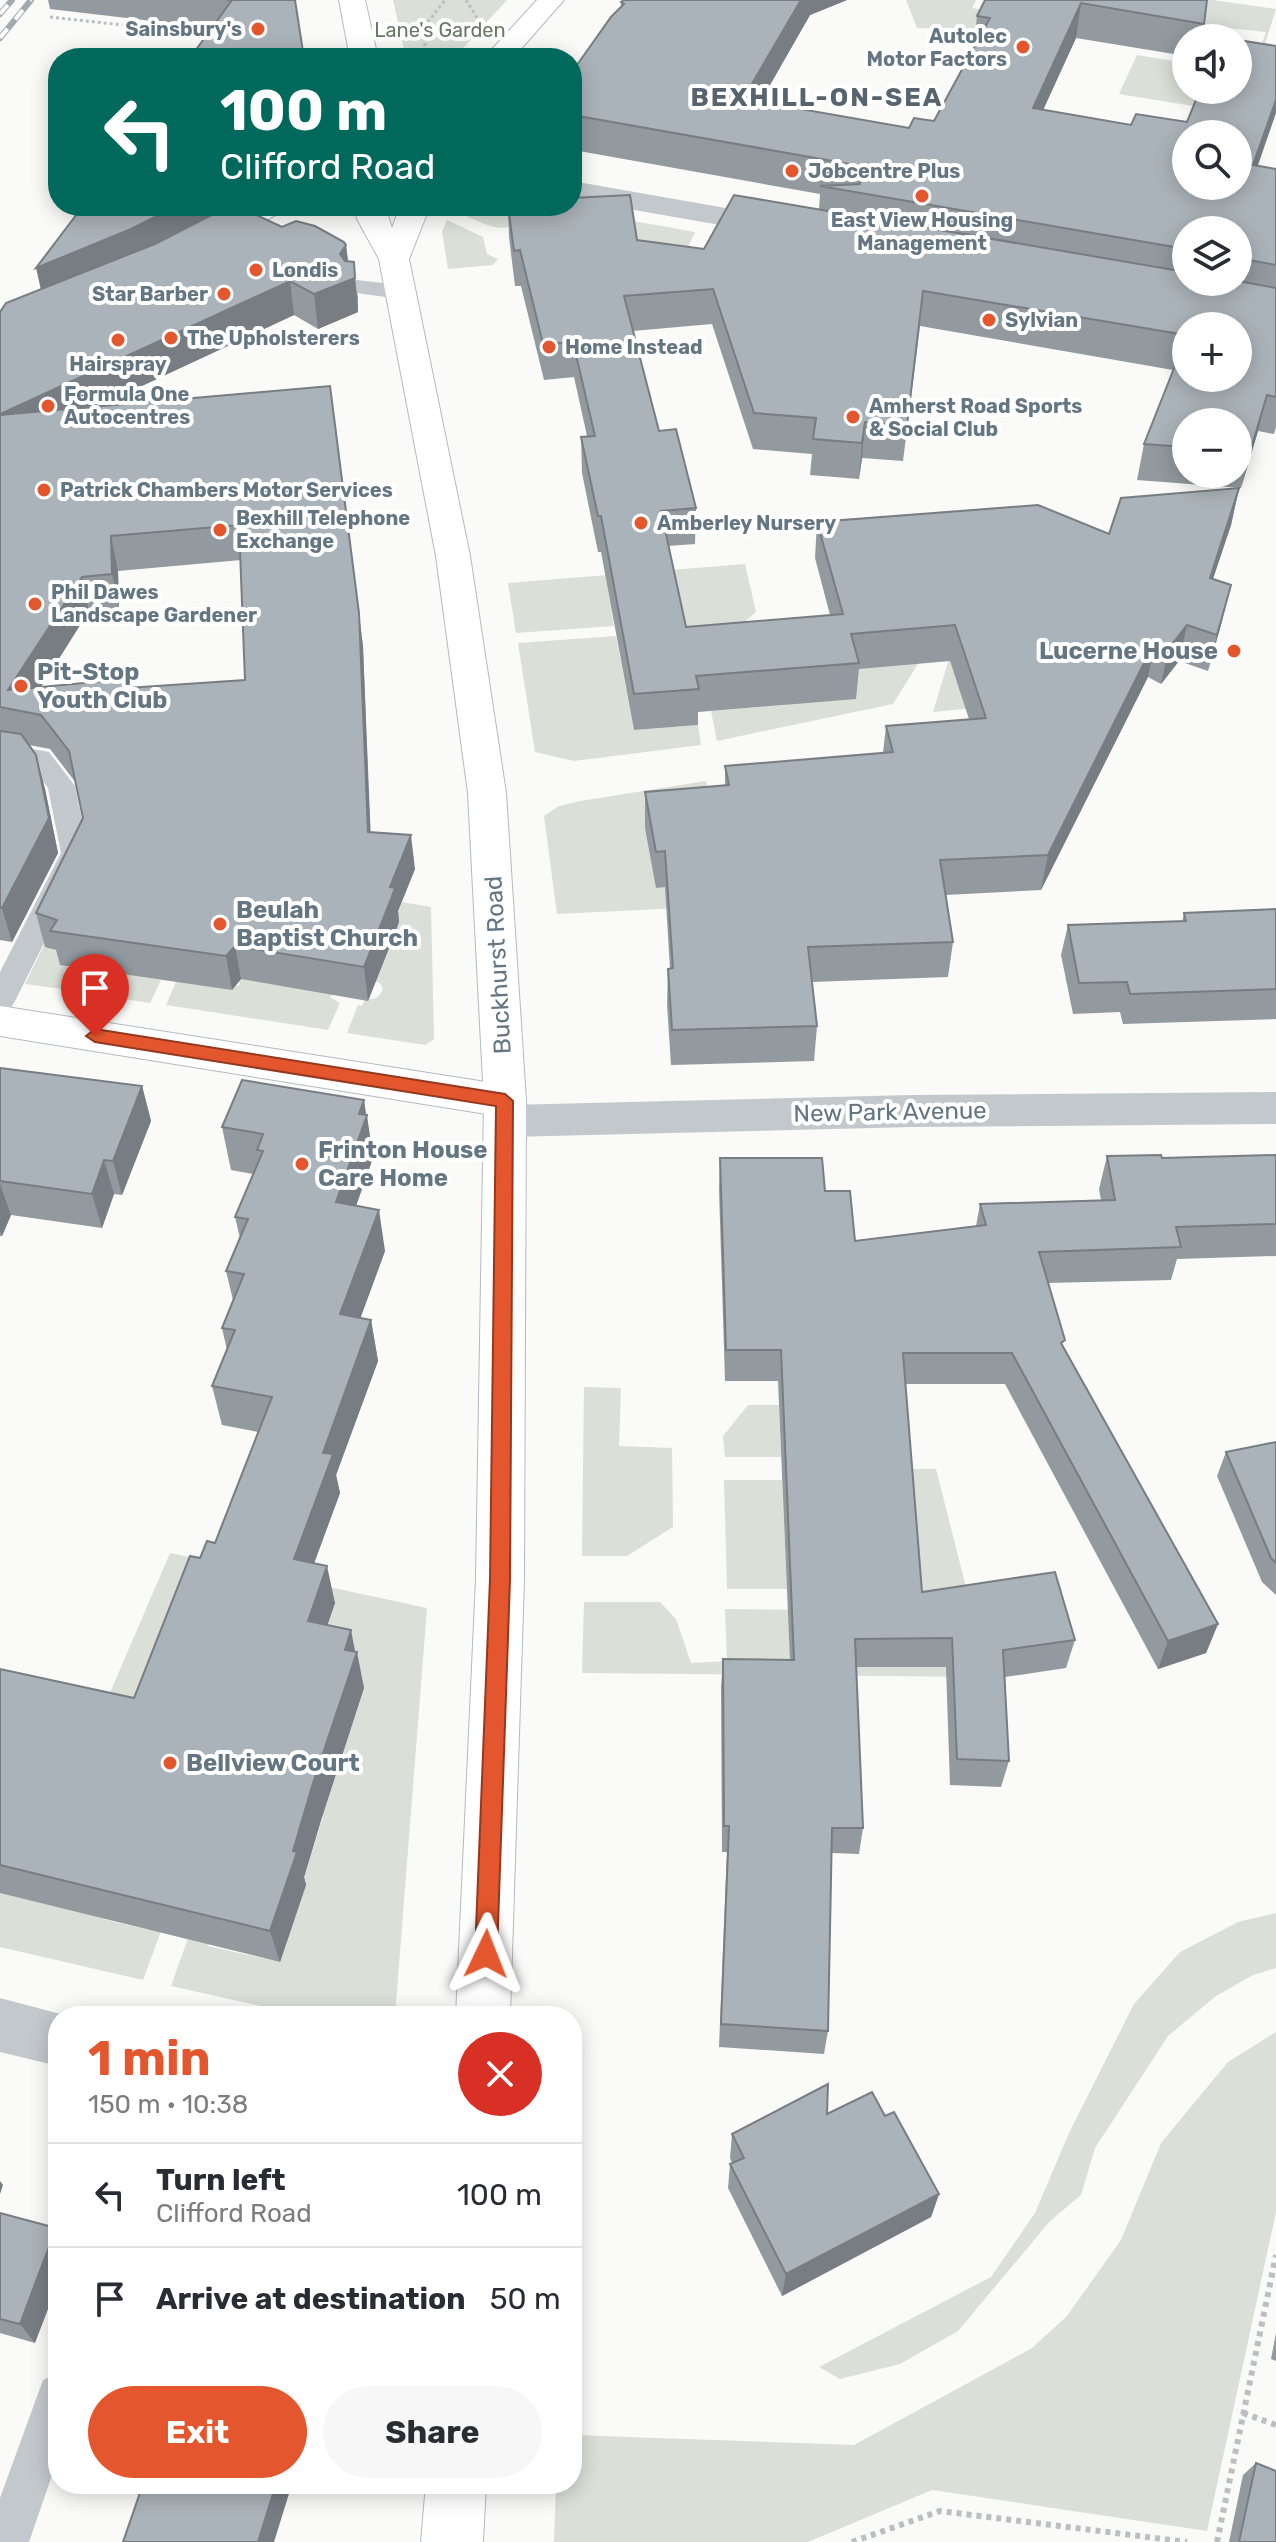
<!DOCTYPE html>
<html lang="en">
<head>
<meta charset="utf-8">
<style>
  :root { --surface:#fff; --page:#f7f7f7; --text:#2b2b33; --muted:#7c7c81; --line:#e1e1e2; --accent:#e4572e }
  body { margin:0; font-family:Rubik,sans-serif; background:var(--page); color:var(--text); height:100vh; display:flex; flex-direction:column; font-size:30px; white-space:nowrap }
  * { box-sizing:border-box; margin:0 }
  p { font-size:26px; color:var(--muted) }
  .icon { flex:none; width:44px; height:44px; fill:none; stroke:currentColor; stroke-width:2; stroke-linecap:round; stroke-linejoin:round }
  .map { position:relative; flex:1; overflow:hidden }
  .side { position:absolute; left:48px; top:2006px; width:534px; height:488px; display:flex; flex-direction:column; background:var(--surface); border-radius:32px; box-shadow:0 4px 20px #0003 }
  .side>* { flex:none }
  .guide { position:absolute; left:48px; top:48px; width:534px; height:168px; border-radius:32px; box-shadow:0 4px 20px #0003; background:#00695c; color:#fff; overflow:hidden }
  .buttons { position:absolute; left:1172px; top:24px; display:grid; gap:16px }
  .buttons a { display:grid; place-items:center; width:80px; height:80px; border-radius:50%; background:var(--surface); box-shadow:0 4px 20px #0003; font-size:40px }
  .pin { position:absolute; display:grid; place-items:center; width:68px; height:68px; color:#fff; margin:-82px -34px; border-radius:50% 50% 50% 0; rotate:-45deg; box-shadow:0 0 8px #0007 }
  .pin .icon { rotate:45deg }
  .me { position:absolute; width:88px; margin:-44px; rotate:2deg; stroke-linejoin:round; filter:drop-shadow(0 0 6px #0008) }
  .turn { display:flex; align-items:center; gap:28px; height:168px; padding:0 40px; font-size:36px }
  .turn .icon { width:104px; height:104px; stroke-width:2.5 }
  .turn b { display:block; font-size:56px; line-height:68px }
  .round { display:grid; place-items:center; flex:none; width:84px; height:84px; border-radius:42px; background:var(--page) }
  .summary { display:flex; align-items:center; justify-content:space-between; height:136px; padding:0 40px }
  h1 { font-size:48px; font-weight:700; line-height:60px; color:var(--accent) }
  .action { display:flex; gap:16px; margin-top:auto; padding:16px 40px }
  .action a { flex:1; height:92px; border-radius:48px; background:var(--accent); color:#fff; font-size:32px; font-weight:700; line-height:92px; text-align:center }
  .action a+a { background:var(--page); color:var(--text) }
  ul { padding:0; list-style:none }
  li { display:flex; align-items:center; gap:24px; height:104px; padding:0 40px; border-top:2px solid var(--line) }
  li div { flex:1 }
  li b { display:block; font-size:30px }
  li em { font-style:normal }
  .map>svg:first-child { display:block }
  .green { fill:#dadfd7 }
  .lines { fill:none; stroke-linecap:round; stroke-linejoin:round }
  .secondary-casing { stroke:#b3babf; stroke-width:2 }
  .primary-casing { stroke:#b5babe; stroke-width:2 }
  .path-far1 { stroke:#bbbfc2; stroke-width:3; stroke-dasharray:3 3; stroke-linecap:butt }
  .path { stroke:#bbbfc2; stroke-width:6; stroke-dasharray:5 5; stroke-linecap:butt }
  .lane { fill:#c3c8cc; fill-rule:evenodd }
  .street { fill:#c3c8cc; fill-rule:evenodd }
  .secondary { fill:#fff; fill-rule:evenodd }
  .primary { fill:#fff; fill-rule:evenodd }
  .rail-casing { stroke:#a2aab0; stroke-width:6 }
  .rail { stroke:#fff; stroke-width:4; stroke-dasharray:12; stroke-linecap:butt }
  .wall { fill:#929a9f; fill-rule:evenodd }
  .shaded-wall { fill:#777d82 }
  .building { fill:#aab3b9; stroke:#777d82; stroke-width:2; fill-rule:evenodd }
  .route { fill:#e4572e; stroke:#94391e; stroke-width:2 }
  .poi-dot { fill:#e4572e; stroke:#fff; stroke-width:3 }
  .labels { text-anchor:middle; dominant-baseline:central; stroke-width:8; stroke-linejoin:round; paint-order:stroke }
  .far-poi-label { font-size:20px; font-weight:bold; fill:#657683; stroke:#fff; text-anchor:start }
  .far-park-label { font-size:20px; fill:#687a64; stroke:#fff }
  .poi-label { font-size:24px; font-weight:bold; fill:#657683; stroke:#fff; text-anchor:start }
  .street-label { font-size:24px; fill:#657683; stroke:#fff }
  .far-district-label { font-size:26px; font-weight:bold; letter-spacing:2px; fill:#57646e; stroke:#fff }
</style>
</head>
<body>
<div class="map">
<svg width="1276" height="2542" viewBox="0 0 1276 2542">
  <rect width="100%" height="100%" fill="#fafaf8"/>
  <path class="green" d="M393,0h114l-53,58h-48z
    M906,0h70l-4,8 55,9 -44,13 -66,-2z
    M1142,0h71l63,9 -33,105 -124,-20 18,-39 49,8v27h52l17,-27 11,-31 -65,-7z
    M474,206h73c-43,29 -43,27 -90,6z
    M600,215l95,17 -7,15 12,39z
    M447,220l36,17 4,17 11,5 -5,6 -45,4 -6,-37z
    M745,564l11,48 -69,60 -81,-94 8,48 -98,7 -8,-50z
    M616,636l18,94 64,-5 3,20 -127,16 -39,-9 -17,-109z
    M949,659l7,20 28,28 -51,5z
    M919,662l-26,42 -176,37 -6,-30 76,-6 61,-35z
    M706,781l20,100 161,17 -330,16 -13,-98 15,-10 21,-5z
    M73,886l13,2 -31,63 11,2 2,16 3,1 -9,19 -37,-5z
    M402,902l29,5 3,132 -9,6 -78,-12 11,-28 4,1 3,-7c10,1 14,-1 18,-10l-3,-6 -8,-2z
    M95,970l9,1 57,9 -11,23 -72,-11 9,-20 7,1z
    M239,975l93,19 -2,3 10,6 -12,27 -162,-25 12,-28 61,9 1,-4h-4z
    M584,1387l37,1 -2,58 53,2 1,79 -46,29h-45z
    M748,1405h31l2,52h-56l-2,-21z
    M904,1469h32l33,130h-54z
    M724,1480h58l5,109h-60z
    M170,1553l257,55 -32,408h-90l-134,-30 20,-56 21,4 -4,12 72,16 7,-82 11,-34 15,2 10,-31 -13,-3 43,-91 11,-34 -197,-6 -70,40z
    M584,1602h76l16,17 15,44 36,-2 -2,-52 191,2 66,66 -400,-4z
    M0,1893l108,9 -5,17 46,11 3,-10 12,3 -21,57 -143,-33z
    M1276,1913v55l-23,7 -37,21 -48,40 -73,112 -14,47 -31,26 -92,110 -58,33 -60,15 -21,-12 172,-90 44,-64 34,-80 65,-129 46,-52 58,-30z
    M1276,2032v180l-69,319 -275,-41 -124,52h-254l2,-58h16v-49l282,10 178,-97 35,-32 54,-76 40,-97 67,-81z"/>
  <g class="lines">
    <defs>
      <path id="secondary" d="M249,206h37l-5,6 -67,37 -10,3 -10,-3 -5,-6 5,-6z
        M0,1006l505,79 15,5 6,11 -6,11 -15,5 -505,-81z"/>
      <path id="primary" d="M339,0h26l13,58h-28z
        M537,0h27l-51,58h-29z
        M355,206h30l7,22 8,-22h30l-21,53 61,297 36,237 20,308 -2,478 -14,437h-54l20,-437 8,-478 -16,-308 -32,-237 -57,-297 -22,-40z
        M426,2484h60l-3,58h-62z"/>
    </defs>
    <use href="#secondary" class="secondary-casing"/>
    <use href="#primary" class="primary-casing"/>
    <path class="path-far1" d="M466,0l12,19
      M50,17l164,18
      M198,34l4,-7
      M423,58l5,-36 17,-22"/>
    <path class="path" d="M1243,2413l33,12
      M852,2542l88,-31 247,31
      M1217,2542l59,-287"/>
    <path class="lane" d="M357,280l43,5 11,7 -11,7 -51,-7 -3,-5 3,-5z
      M0,743l49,9 26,34 14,67 -74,148 -5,8 -10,3v-40l61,-119 -13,-65 -16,-22 -32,-5z
      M58,2373v85l-29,84h-29v-44l43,-118z"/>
    <path class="street" d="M572,181l211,37 10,3 5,6 -5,6 -10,3 -211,-37z
      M1276,1092v32l-364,3 -407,10 -15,-5 -6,-11 6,-11 15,-5 407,-10z
      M0,1998l68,18h-10v50l-58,-14z"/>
    <use href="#secondary" class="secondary"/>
    <use href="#primary" class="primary"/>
    <defs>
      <path id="rail" d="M0,14l12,-14
        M0,38l31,-38"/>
    </defs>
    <use href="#rail" class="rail-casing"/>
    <use href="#rail" class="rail"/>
  </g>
  <path class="wall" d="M48,0h247l-83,28 -162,-19z
    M624,0h223l-37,15 -50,87 149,26 25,-7 39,-71 4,-34 8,-16h222l-6,38h-15v18l-110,-18 -33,72 215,56 18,3v258l-2,7 -16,-3 -17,57 -104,-8 7,-36 29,-74 -253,-44 -17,135 -41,-3 -3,21 -49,-4 2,-21 -59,-5 -41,-125 -79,7 26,100 37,77 -1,36 -27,2 18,81 144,-12 -15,-57 2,-36 292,12 130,-46 -8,37 -18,54 9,42 -14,50 -29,-10 -18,23 -13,-7 -107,213 -95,5 7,47 -5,35 -136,5 5,44 -3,35 -143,4 -4,-61 1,-35h2l-5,-82 -9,1 -11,-60v-36l80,-7v-19l158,-13 3,-27 83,-7 -19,-58 -91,8 -3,30 -158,13v13l-64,5 -33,-178h-3l-16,-79 -1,-36 6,-1 -13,-59 -30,3 -23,-94h-6l-6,-49 -1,-31 129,34 67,9 115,-39 1,-16 -241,-43v-4l-7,-1v-74l49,-65v-5zM1186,230h52v52h-52zM1186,326l52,52h-52zM1186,422h52v52h-52z
    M282,227l64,18 2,16 10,35v16l-40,17 -24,-14 -196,91 232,-20 33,261 7,185 45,37 -17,42 1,11 -4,11 -27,68 -127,-22 -9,11 -172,-25 -4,-15 -11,-3 -9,-34 47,-95 -7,-35 -26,-34 -21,-4 7,10 9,34 13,64 -46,89 -12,-2v-628zM241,560l4,120 -116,8 -2,-9 -86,8 48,-76 30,-3 -1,-37z
    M1276,909v110l-153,5 -3,-12 -47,2 -12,-59 7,-30 114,-3 2,-9z
    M0,1068l142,18 9,35 -29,74 -8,-1 -12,34 -91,-13 -9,21h-2z
    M364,1100l9,58 -17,47 29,46 -25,67 11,2 7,41 -42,114 4,18 -26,70 21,40 -8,22 28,27 9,36 -42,129 -18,60 2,8 -26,77 -280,-69v-224l134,29 66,-140 15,-15 43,-111 -36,-7 -10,-39 15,-36 -5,-22 11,-28 -7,-29 14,-33 -5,-21 18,-43 -22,-4 -9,-43z
    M1276,1155v101l-99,3 -6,21 -123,3 15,63 155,278 -12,29 -48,16 -153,-285h-100l17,208 153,48 -9,28 -61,9 4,84 -8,26 -51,-2 -4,-118h-90l7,161 -4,26 -27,-1 -4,178 -4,23 -105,-7 8,-195h-5l-1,-165 2,-28 67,1 -12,-279h-53l-6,-191 1,-32 105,33 30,50 121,-15 4,-22 121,-4 -2,-11 8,-33 55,2z
    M1276,1442v153l-14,-13 -45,-106 9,-24z
    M827,2114l58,2 54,78 -8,23 -149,79 -54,-108 2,-24 2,-1 -2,-5 2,-24z
    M0,2213l35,130 -35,-10z
    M1276,2333v28l-5,-2z
    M1256,2463l20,79h-47l14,-67z"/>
  <path class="shaded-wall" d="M801,0h46l-37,15 -68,119 1,-35z
    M1081,3l-5,35 -48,105 5,-35z
    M1276,100v13l-30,87 7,-35z
    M177,206h58l-192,93 -7,-31z
    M346,245l4,34 4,-17 4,50 -40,17 -4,-35z
    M290,281l4,34 -289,135 -5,-20v-16z
    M1267,395l-9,36 -17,57 9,-36z
    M865,422l-3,36 -3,21 3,-36z
    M1239,488l-8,37 -30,89 9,-36z
    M111,536l7,35 1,37 -7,-34z
    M82,577l7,34 -64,101 -17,-22z
    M1231,585l-9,36 -14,50 9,-36z
    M359,613l4,34 9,219 -4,-34z
    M1187,625l-8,36 -18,23 8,-36z
    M1155,641l-7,36 -107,213 7,-35z
    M36,755l9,34 13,64 -46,89 -10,-34z
    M411,835l4,34 -17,42 1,11 -4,11 -27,68 -4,-34 26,-80z
    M235,946l6,33 -9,11 -6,-34z
    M142,1086l9,35 -29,74 -9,-34z
    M364,1100l2,18 1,-3 6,43 -30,85 -7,-41 23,-88z
    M104,1160l10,34 -12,34 -10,-34z
    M0,1184l11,31 -9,21 -2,-5z
    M379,1210l6,41 -38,104 -7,-41z
    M371,1320l7,41 -42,114 4,18 -38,103 -8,-37 29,-106z
    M327,1566l8,37 -19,55 -8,-37z
    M1218,1624l-12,29 -48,16 10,-28z
    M351,1630l5,26 1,-4 7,36 -42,129 -18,60 2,8 -26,77 -10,-31 23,-80z
    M0,2181l3,4 -3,9z
    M939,2194l-8,23 -149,79 4,-22z
    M56,2228l2,2v53l-23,60 -15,-19z
    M276,2484h16l-18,58h-16z"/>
  <path class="building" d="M227,0h68l9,58h-114l42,-58z
    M624,0h177l-58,99 166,29 5,-10 20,3 56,-103 -13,-2 8,-16h222l-3,24 -123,-21 -48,105 98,17 5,-11 51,8 13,-32h38v-50l38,6v54l-23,65 23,4v96l-38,-7v-28h-52v19l-366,-63 40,-2 1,-18 -283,-50 2,-3 -8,-2v-39l39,-55 13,-13 -3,-2zM1186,134h52v52h-52z
    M630,195l7,45 67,9 30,-54 452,77v10l52,-1 38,7v109l-9,-2 -17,57 -12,-1v-29h-52v25l-42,-3 42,-106v40h52v-52h-52v9l-263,-44 -16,134 -42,-3 -3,21 -49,-4 3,-21 -62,-5 -41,-124 -89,7 35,135 17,-2 20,79 -35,3 25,116 157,-13 -26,-92 221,-17 71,29 12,-36 118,-10 -29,90 21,7 -14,50 -30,-10 -18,23 -14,-7 -107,214 -108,5 13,82 -145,5 9,79 -145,4 -4,-61 5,-1 -8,-117 -9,1 -11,-60 84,-7 -4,-19 168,-14 -7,-26 100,-8 -31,-93 -104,9 8,29 -163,13 3,13 -65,5 -33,-178h-3l-17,-79 14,-1 -22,-94 -30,2 -23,-94 -6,1 -6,-45h64v-8z
    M83,206h94l-46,23 -95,39z
    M229,206h8l45,21 14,-6 19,5 29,16 2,3 -6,9 5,7 9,1 1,16 -41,16 -24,-13 -290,133v-102l6,-9 149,-59z
    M330,386l29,227 9,219 43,3 -21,52 5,1 -4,11 -27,68 -129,-21 -9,10 -176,-25 7,-11 -21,-7 47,-95 -14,-67 -28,-36 -41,-8v-292zM239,525l6,155 -118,8v-9l-119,11 74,-113 30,-3 -1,-38z
    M0,731l21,3 15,21 13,63 -47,90h-2z
    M1276,909v80l-146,5 -3,-12 -48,1 -11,-58 118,-4 -2,-8z
    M0,1068l142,18 -29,75 -9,-1 -12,34 -92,-13z
    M242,1080l122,20 -5,14 8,1 -31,87 43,8 -39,104 31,6 -48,133 10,1 -39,105 33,7 -19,55 43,9 -6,20 12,2 -44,131 -20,68 4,1 -27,79 -270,-66v-196l134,29 56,-142 10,2 7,-17 8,2 57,-146 -60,-11 23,-56 -13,-2 22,-54 -18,-3 22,-52 -13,-2 28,-66 -6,-1 6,-16 -41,-7z
    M1161,1155l1,3 114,-3v69l-100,3 5,20 -142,5 26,88 -4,3 157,281 -50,17 -156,-288h-109l19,239 133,-20 20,68 -72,10 6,111 -52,-2 -5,-121 -97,1 8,189h-31l-4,203 -107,-7 8,-198h-5l-1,-167 71,1 -13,-310h-55l-6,-192h102l3,33h25l5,50 131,-16 -6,-21 135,-4 -8,-44z
    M1276,1442v121l-5,-5 -45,-106z
    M828,2084l-1,30 45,-22 13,24 9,-4 45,82 -153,80 -56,-110 14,-6 -12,-24z
    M0,2213l56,15 -36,96 -20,-5z
    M1256,2463l20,8v71h-37z
    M143,2484h133l-18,58h-135z"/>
  <path class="route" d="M95,1029l410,65 8,7 -3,478 -13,375 -4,7 -7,3 -8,-3 -3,-7 15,-375 6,-473 -401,-64 -9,-6z"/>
  <g class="poi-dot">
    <circle cx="258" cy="29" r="8"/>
    <circle cx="1023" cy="47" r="8"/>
    <circle cx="792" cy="171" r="8"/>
    <circle cx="922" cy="196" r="8"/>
    <circle cx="256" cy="270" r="8"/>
    <circle cx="224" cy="294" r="8"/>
    <circle cx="989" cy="320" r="8"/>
    <circle cx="171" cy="338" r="8"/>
    <circle cx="118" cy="340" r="8"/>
    <circle cx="549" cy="347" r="8"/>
    <circle cx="48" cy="406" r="8"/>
    <circle cx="853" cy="417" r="8"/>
    <circle cx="44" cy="490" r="8"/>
    <circle cx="641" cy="523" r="8"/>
    <circle cx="220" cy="530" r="8"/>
    <circle cx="35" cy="604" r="8"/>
    <circle cx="1234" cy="651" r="8"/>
    <circle cx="21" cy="686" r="8"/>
    <circle cx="220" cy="924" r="8"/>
    <circle cx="302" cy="1164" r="8"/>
    <circle cx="170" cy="1763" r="8"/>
  </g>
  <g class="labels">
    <g class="far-poi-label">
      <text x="242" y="29" text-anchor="end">Sainsbury's</text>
      <text x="1007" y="36" text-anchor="end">Autolec<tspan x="1007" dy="23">Motor Factors</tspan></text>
      <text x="808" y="171">Jobcentre Plus</text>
      <text x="922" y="220" text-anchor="middle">East View Housing<tspan x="922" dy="23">Management</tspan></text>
      <text x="272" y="270">Londis</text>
      <text x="208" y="294" text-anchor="end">Star Barber</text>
      <text x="1005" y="320">Sylvian</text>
      <text x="187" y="338">The Upholsterers</text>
      <text x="565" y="347">Home Instead</text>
      <text x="118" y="364" text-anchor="middle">Hairspray</text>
      <text x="64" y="394">Formula One<tspan x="64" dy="23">Autocentres</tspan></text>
      <text x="869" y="406">Amherst Road Sports<tspan x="869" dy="23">&amp; Social Club</tspan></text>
      <text x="60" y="490">Patrick Chambers Motor Services</text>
      <text x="236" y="518">Bexhill Telephone<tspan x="236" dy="23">Exchange</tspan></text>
      <text x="657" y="523">Amberley Nursery</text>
      <text x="51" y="592">Phil Dawes<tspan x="51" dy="23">Landscape Gardener</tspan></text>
    </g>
    <g class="far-park-label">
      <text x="440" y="30">Lane's Garden</text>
    </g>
    <g class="poi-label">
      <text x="1218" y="651" text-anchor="end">Lucerne House</text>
      <text x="37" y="672">Pit-Stop<tspan x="37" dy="28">Youth Club</tspan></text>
      <text x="236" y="910">Beulah<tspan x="236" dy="28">Baptist Church</tspan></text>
      <text x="318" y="1150">Frinton House<tspan x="318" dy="28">Care Home</tspan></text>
      <text x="186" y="1763">Bellview Court</text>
    </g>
    <g class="street-label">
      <text transform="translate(498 965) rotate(-93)">Buckhurst Road</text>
      <text transform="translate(890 1112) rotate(-1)">New Park Avenue</text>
    </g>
    <g class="far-district-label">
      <text x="817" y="97">BEXHILL-ON-SEA</text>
    </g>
  </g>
</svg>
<div class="buttons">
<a><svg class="icon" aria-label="sound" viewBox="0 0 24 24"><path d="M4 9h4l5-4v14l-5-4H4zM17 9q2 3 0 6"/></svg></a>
<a><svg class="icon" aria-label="search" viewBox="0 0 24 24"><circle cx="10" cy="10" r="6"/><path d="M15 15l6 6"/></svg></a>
<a><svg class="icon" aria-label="layers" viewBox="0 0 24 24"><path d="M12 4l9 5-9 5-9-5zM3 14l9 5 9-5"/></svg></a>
<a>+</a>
<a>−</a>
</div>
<div class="pin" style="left:95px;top:1036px;background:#d93025"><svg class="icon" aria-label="arrive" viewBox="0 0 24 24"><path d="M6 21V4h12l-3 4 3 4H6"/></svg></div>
<svg class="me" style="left:486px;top:1954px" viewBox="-20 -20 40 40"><path d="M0-17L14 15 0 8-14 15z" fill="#e4572e" stroke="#fff" stroke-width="4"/></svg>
<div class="guide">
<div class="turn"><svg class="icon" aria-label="left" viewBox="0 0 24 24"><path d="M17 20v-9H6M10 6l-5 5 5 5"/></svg><div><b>100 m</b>Clifford Road</div></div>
</div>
<section class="side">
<div class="summary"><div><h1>1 min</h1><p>150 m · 10:38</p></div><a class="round" style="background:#d93025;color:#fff"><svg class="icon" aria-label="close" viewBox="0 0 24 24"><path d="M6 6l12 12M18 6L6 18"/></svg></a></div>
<ul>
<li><svg class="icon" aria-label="left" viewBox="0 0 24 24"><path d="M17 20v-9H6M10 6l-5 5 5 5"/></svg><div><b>Turn left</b><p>Clifford Road</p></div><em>100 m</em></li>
<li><svg class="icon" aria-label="arrive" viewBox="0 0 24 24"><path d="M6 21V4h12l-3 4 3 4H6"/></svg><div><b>Arrive at destination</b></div><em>50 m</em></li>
</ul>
<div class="action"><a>Exit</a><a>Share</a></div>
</section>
</div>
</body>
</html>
